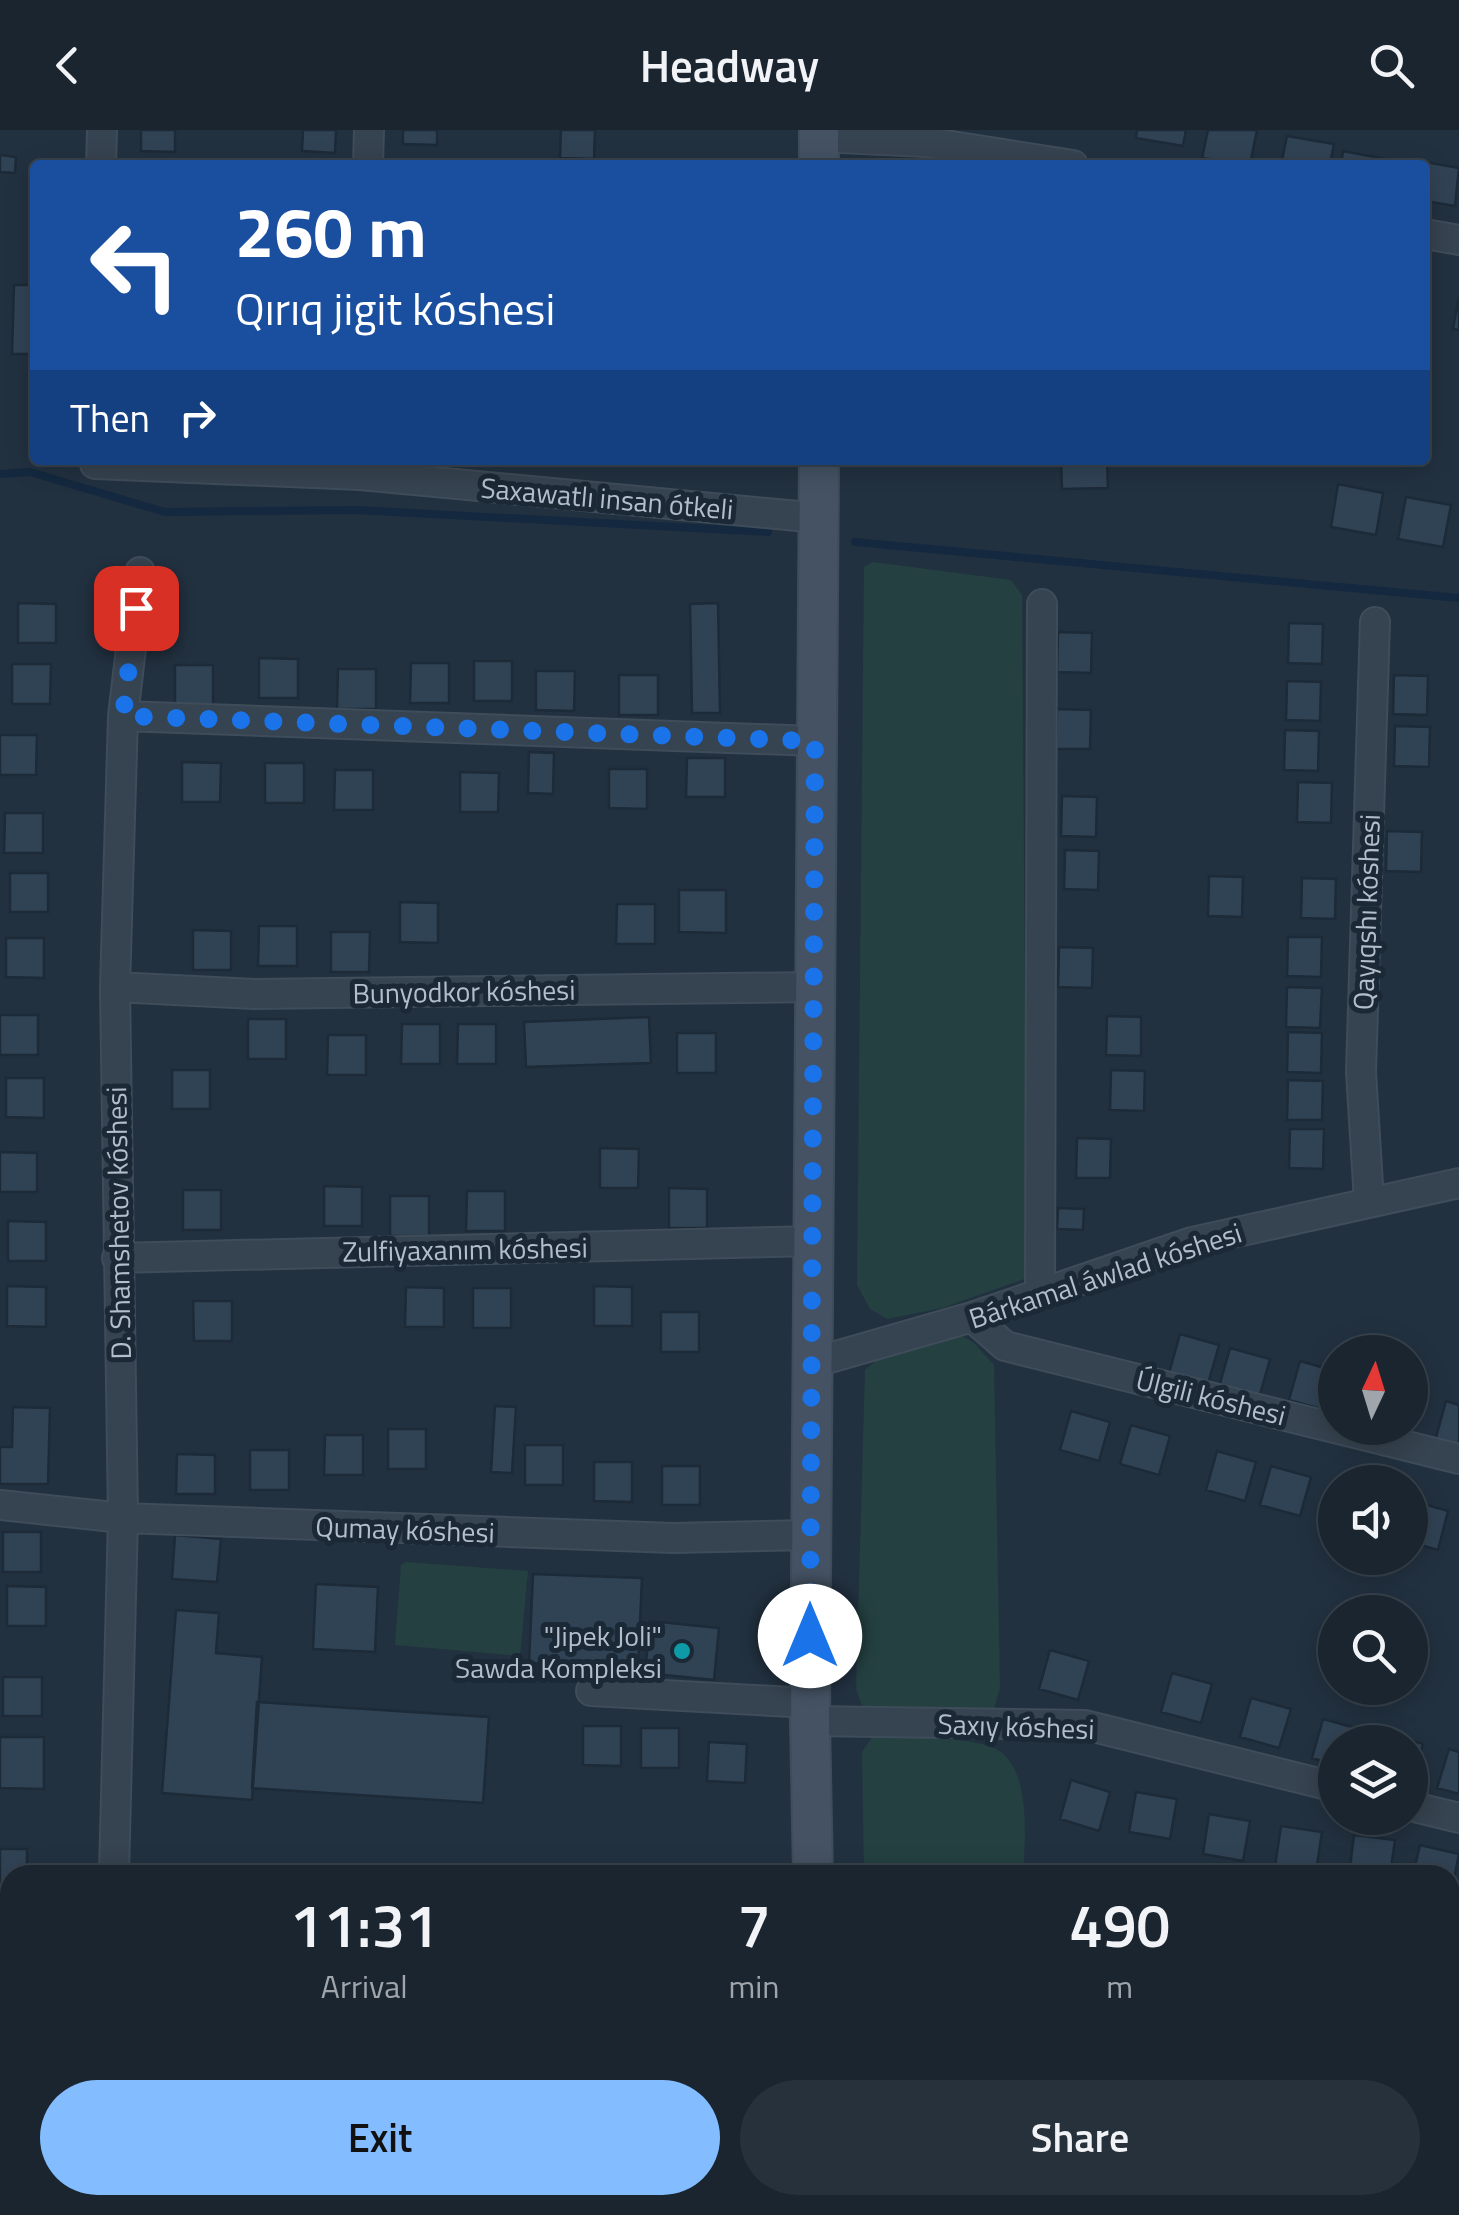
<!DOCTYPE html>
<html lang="en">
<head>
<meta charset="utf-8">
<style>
  :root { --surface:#1a2530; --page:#27313c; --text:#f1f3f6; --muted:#9fa5ab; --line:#38424c; --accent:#83bdff }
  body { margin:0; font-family:"Titillium Web",sans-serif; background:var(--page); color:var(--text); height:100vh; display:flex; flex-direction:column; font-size:38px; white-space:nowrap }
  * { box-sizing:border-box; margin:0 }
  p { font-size:32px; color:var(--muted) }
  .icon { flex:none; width:55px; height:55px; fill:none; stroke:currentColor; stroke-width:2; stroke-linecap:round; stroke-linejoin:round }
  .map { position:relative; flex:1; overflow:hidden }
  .drawer { position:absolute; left:0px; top:1735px; width:1460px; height:350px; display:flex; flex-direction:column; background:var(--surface); border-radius:30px 30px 0 0; box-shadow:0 5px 25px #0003,0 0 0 2px var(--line) }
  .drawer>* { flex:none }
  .guide { position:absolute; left:30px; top:30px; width:1400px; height:305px; border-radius:10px; box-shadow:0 5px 25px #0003,0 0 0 2px var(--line); background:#1a4fa0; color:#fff; overflow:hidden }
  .needle { width:65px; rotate:4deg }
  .controls { position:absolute; left:1318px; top:1205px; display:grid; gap:20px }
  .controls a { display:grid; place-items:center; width:110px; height:110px; border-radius:50%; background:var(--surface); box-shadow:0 5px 25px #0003,0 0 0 2px var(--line); font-size:50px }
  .pin { position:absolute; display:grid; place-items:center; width:85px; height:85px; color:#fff; margin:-42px; border-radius:20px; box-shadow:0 5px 15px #0006 }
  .me { position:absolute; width:110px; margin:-55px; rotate:0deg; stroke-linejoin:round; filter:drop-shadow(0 0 8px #0008) }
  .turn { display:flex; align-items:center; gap:35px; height:210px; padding:0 40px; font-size:45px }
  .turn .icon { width:130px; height:130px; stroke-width:2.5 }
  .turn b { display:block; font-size:70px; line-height:85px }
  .then { display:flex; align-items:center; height:95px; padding:0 40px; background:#0003; gap:20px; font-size:38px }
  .eta { display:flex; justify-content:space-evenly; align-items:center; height:170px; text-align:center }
  .eta b { font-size:60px; font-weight:600; line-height:70px }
  .primary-button { display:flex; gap:20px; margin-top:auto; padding:20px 40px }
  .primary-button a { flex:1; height:115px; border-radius:60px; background:var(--accent); color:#111; font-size:40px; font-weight:600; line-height:115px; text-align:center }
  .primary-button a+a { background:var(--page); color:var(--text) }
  header { display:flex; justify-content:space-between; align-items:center; height:130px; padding:0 40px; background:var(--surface); font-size:45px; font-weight:600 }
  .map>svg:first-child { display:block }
  .green { fill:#244041 }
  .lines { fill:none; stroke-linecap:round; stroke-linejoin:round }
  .stream { stroke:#14293f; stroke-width:8 }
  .building { fill:#304355; stroke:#1d2a37; stroke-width:2.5 }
  .minor-casing { stroke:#3f4c59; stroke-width:32 }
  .secondary-casing { stroke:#3f4c59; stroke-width:42 }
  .minor { stroke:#364350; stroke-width:28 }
  .secondary { stroke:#445263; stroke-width:38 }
  .route { stroke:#1a73e8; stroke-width:18; stroke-dasharray:0 32.4 }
  .culture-dot { fill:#0f9aa8; stroke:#1b2835; stroke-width:4 }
  .labels { text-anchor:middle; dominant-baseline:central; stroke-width:10; stroke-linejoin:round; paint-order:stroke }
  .street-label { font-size:28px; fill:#b2becb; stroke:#1b2835 }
  .poi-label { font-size:28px; fill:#b2becb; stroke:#1b2835; text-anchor:end }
</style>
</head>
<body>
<header><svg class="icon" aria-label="back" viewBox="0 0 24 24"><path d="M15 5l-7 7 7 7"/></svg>Headway<svg class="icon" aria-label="search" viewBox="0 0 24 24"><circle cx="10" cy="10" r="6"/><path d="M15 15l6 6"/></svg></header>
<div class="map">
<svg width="1459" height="2085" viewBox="0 0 1459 2085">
  <rect width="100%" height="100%" fill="#223140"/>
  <path class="green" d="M873,432l138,18 11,15 5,683 -85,30 -55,11 -17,-10 -13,-24 7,-718z
    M959,1204l15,9 20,22 6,323 -6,21 -8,9 -114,-4 -11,-11 -5,-14 9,-319 20,-17z
    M406,1432l122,9 -8,85 -125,-11 6,-80z
    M886,1604c26,3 90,4 110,15 36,19 29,92 27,126h-159l-2,-123 10,-15z
    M865,2075h162v10h-162z"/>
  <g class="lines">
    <path class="stream" d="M0,344l30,-2 135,40 191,-2 412,22
      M855,412l604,56"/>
  </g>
  <path class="building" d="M141,0h34v22l-34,-1z
    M303,0h33l-1,23 -33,-2z
    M403,0h34v15l-34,-1z
    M561,0h34l-1,29 -34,-1z
    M1137,0h49l-3,16 -47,-8z
    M1208,0h49l-7,35 -48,-7z
    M1287,6l47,8 -4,21h-49z
    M1343,21l48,9 -1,5h-49z
    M0,25l16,2 -1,16 -15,-1z
    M1414,30l45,8 -4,38 -30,-5v-36h-12z
    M14,155h21v69h-23z
    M1459,166v34l-6,-1z
    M1061,330h46l1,28 -46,1z
    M1338,354l45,9 -7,42 -45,-8z
    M1406,367l45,8 -8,42 -45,-8z
    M18,473l38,1v39h-38z
    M718,473l2,110h-28l-2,-109z
    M1289,493l34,1 -1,40 -34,-1z
    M1058,502l34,1 -1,40 -34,-1z
    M259,528l39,1v39h-39z
    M474,531h38v40h-38z
    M411,533h38v40h-39z
    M12,534h39l-1,40h-38z
    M175,535h38v40h-38z
    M338,539h38v40h-39z
    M536,541h39l-1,40 -38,-1z
    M619,545h39v40h-39z
    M1394,545l34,1 -1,39 -34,-1z
    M1287,551l34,1 -1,39 -34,-1z
    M1057,579l34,1 -1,39h-34z
    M1395,596l35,1 -1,40 -35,-1z
    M1285,600l34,1 -1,40 -34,-1z
    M0,605h37l-1,40h-36z
    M529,622l25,1 -1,41 -25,-1z
    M687,628h38v39h-39z
    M182,632l39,1 -1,39h-38z
    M265,633h39v40h-39z
    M609,639h38v40l-38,-1z
    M335,640h38v40h-39z
    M460,642l39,1 -1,39h-38z
    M1298,652l34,1 -1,40 -34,-1z
    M1062,666l35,1 -1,40 -35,-1z
    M5,683h38v40h-39z
    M1387,701l35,1 -1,40 -35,-1z
    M1065,720l34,1 -1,39 -34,-1z
    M10,743h38v39h-38z
    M1209,746l34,1 -1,40 -34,-1z
    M1302,748l34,1 -1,40 -34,-1z
    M679,760h47v43l-47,-1z
    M400,772l38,1v40l-38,-1z
    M617,774h38v40h-39z
    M259,796h38v40h-39z
    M193,800l38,1v39h-38z
    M331,802h39l-1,40h-38z
    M1288,807h34l-1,40 -34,-1z
    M6,808h38v40l-38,-1z
    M1059,817l34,1 -1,40 -34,-1z
    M1287,857l35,1 -2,40 -34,-1z
    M0,885h38v40h-38z
    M1107,886l34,1v39l-35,-1z
    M649,887l2,46 -125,4 -2,-45z
    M248,889h38v40h-38z
    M402,894h38v40h-39z
    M458,894h38v40h-39z
    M1288,902l34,1 -1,40 -34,-1z
    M677,903h39v40h-39z
    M328,905h38v40h-39z
    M172,940h38v39h-38z
    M1111,940l34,1 -1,40 -34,-1z
    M6,948h38v40l-38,-1z
    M1288,950l35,1 -1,39h-35z
    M1290,999h34l-1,40 -34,-1z
    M1077,1008l34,1 -1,39h-34z
    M600,1018l39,1 -1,39h-38z
    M0,1022l37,1v39h-37z
    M324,1056l38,1v39h-38z
    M669,1058l38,1v39h-38z
    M183,1060h38v40h-38z
    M467,1061h38v40h-39z
    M390,1066h39v40h-39z
    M1058,1078l26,1 -1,21 -26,-1z
    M8,1091l38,1v39h-38z
    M7,1156l39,1v40l-39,-1z
    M594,1156l38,1v39h-38z
    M406,1157l38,1v39h-39z
    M473,1158h38v40h-38z
    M193,1171h39v40h-38z
    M661,1182h38v40h-38z
    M1180,1204l39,11 -11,39 -39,-11z
    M1230,1218l40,11 -11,39 -40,-11z
    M1300,1231l35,10v16l-7,24 -39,-11z
    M1446,1271l13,4v42l-24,-6z
    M495,1276l21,1 -4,66 -21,-1z
    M13,1277l37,1 -2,76h-48v-37h12z
    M1071,1281l39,11 -11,39 -39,-11z
    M1131,1295l39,11 -11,39 -39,-11z
    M388,1299h38v40h-38z
    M325,1305h38v40h-39z
    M525,1315h38v40h-38z
    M250,1320h39v40h-39z
    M1217,1321l39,11 -11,39 -39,-11z
    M177,1324l38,1v39h-39z
    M594,1332h38v40l-38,-1z
    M662,1336h38v39h-38z
    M1271,1336l40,11 -11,39 -40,-11z
    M1335,1357v37l-10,-2z
    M1410,1370l38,11 -10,39 -28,-8z
    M3,1402h38v40h-38z
    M175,1405l46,4 -4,43 -45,-3z
    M533,1444l109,4 -4,90 -109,-5z
    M316,1454l62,3 -3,65 -62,-3z
    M7,1456l39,1v39h-39z
    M176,1480l43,3 -3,40 46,4 -10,143 -90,-7z
    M650,1491l69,7 -5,52 -69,-7z
    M1050,1520l39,11 -11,39 -39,-11z
    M1172,1543l40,11 -11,39 -40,-11z
    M3,1547h39v39h-39z
    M1251,1568l40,11 -12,39 -39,-11z
    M257,1572l232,15 -6,86 -231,-15z
    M1323,1589l40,11 -3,12h-25v23l-23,-7z
    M583,1596h38v40l-38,-1z
    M641,1598h38v40h-38z
    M1383,1603l40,11 -11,39 -2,-41h-29z
    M0,1607h44v52l-44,-1z
    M709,1612l38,2 -2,39 -38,-2z
    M1449,1619l10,3v42l-22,-6z
    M1071,1650l39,12 -11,39 -39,-12z
    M1136,1662l41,7 -7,40 -41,-7z
    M1209,1684l41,7 -7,40 -40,-7z
    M1281,1696l41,6 -6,40 -41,-6z
    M1354,1705l41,5 -5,35h-41z
    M1420,1715l39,9 -8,40 -1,-19h-37z
    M0,1719h27v26h-17v14h-10z
    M151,1737l38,4v4h-38z
    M3,1828h7v40h-7z
    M6,1908h4v39h-4z
    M1450,1961l9,3v41l-9,-2z
    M2,1966l8,1v46l-10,-1z
    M9,2049l1,26h37v10h-38z
    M1450,2054l9,3 -2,28h-43l3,-10h33z"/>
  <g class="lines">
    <defs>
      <path id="minor" d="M819,7l107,5 147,23
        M101,35l1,-35
        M368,35l1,-35
        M1425,104l34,6
        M95,330v4l265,11 459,43
        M123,586l692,25
        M115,857l139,7 560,-7
        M1369,1071l-8,-129 14,-450
        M117,1128l696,-17
        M1040,1164l2,-690
        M972,1187l33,29 454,113
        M812,1233l160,-46 220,-75 267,-59
        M0,1375l123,13 550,20 138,-3
        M591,1561l219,12
        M810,1591l275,4 250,62
        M1410,1676l49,12
        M114,1745l9,-357 -8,-531 8,-271 17,-144
        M1450,2033l9,2
        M304,2075l498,10
        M110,2085v-10"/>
      <path id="secondary" d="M819,35v-35
        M813,1745l-3,-154 9,-1261
        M810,2085v-10"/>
    </defs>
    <use href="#minor" class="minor-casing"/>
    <use href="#secondary" class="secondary-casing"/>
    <use href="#minor" class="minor"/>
    <use href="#secondary" class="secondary"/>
  </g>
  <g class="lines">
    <path class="route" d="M136,478l-13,108 692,25 -5,895"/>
  </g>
  <circle class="culture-dot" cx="682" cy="1521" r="10"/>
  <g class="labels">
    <g class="street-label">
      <text transform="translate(607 368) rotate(5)">Saxawatlı insan ótkeli</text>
      <text transform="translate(1366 782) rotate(-88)">Qayıqshı kóshesi</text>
      <text transform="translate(464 861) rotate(-1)">Bunyodkor kóshesi</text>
      <text transform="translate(118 1093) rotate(-91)">D. Shamshetov kóshesi</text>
      <text transform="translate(465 1119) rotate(-1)">Zulfiyaxanım kóshesi</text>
      <text transform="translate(1105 1145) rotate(-18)">Bárkamal áwlad kóshesi</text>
      <text transform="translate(1211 1267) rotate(14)">Úlgili kóshesi</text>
      <text transform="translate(405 1399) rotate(2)">Qumay kóshesi</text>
      <text transform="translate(1016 1596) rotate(2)">Saxıy kóshesi</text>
    </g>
    <g class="poi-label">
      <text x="662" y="1505">"Jipek Joli"<tspan x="662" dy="32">Sawda Kompleksi</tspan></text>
    </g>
  </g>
</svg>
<div class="controls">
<a><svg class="needle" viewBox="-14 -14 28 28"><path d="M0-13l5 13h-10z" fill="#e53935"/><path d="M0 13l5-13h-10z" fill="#9fa5ab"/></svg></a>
<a><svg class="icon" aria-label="sound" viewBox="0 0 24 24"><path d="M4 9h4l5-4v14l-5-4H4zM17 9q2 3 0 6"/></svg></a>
<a><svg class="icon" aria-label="search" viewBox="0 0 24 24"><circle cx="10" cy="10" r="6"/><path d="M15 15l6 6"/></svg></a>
<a><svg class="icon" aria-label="layers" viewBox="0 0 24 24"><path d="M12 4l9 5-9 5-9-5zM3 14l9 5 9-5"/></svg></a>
</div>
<div class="pin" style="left:136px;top:478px;background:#d93025"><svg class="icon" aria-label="arrive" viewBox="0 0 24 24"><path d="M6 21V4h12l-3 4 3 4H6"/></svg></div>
<svg class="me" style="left:810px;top:1506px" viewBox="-20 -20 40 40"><circle r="19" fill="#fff"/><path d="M0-13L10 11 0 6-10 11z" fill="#1a73e8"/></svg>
<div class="guide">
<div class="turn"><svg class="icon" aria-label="left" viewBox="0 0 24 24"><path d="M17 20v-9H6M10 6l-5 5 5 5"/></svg><div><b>260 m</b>Qırıq jigit kóshesi</div></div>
<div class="then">Then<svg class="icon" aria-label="right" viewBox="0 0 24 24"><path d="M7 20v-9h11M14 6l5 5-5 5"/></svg></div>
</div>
<section class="drawer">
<div class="eta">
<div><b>11:31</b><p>Arrival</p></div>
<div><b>7</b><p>min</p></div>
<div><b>490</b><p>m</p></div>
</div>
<div class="primary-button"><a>Exit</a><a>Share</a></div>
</section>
</div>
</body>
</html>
